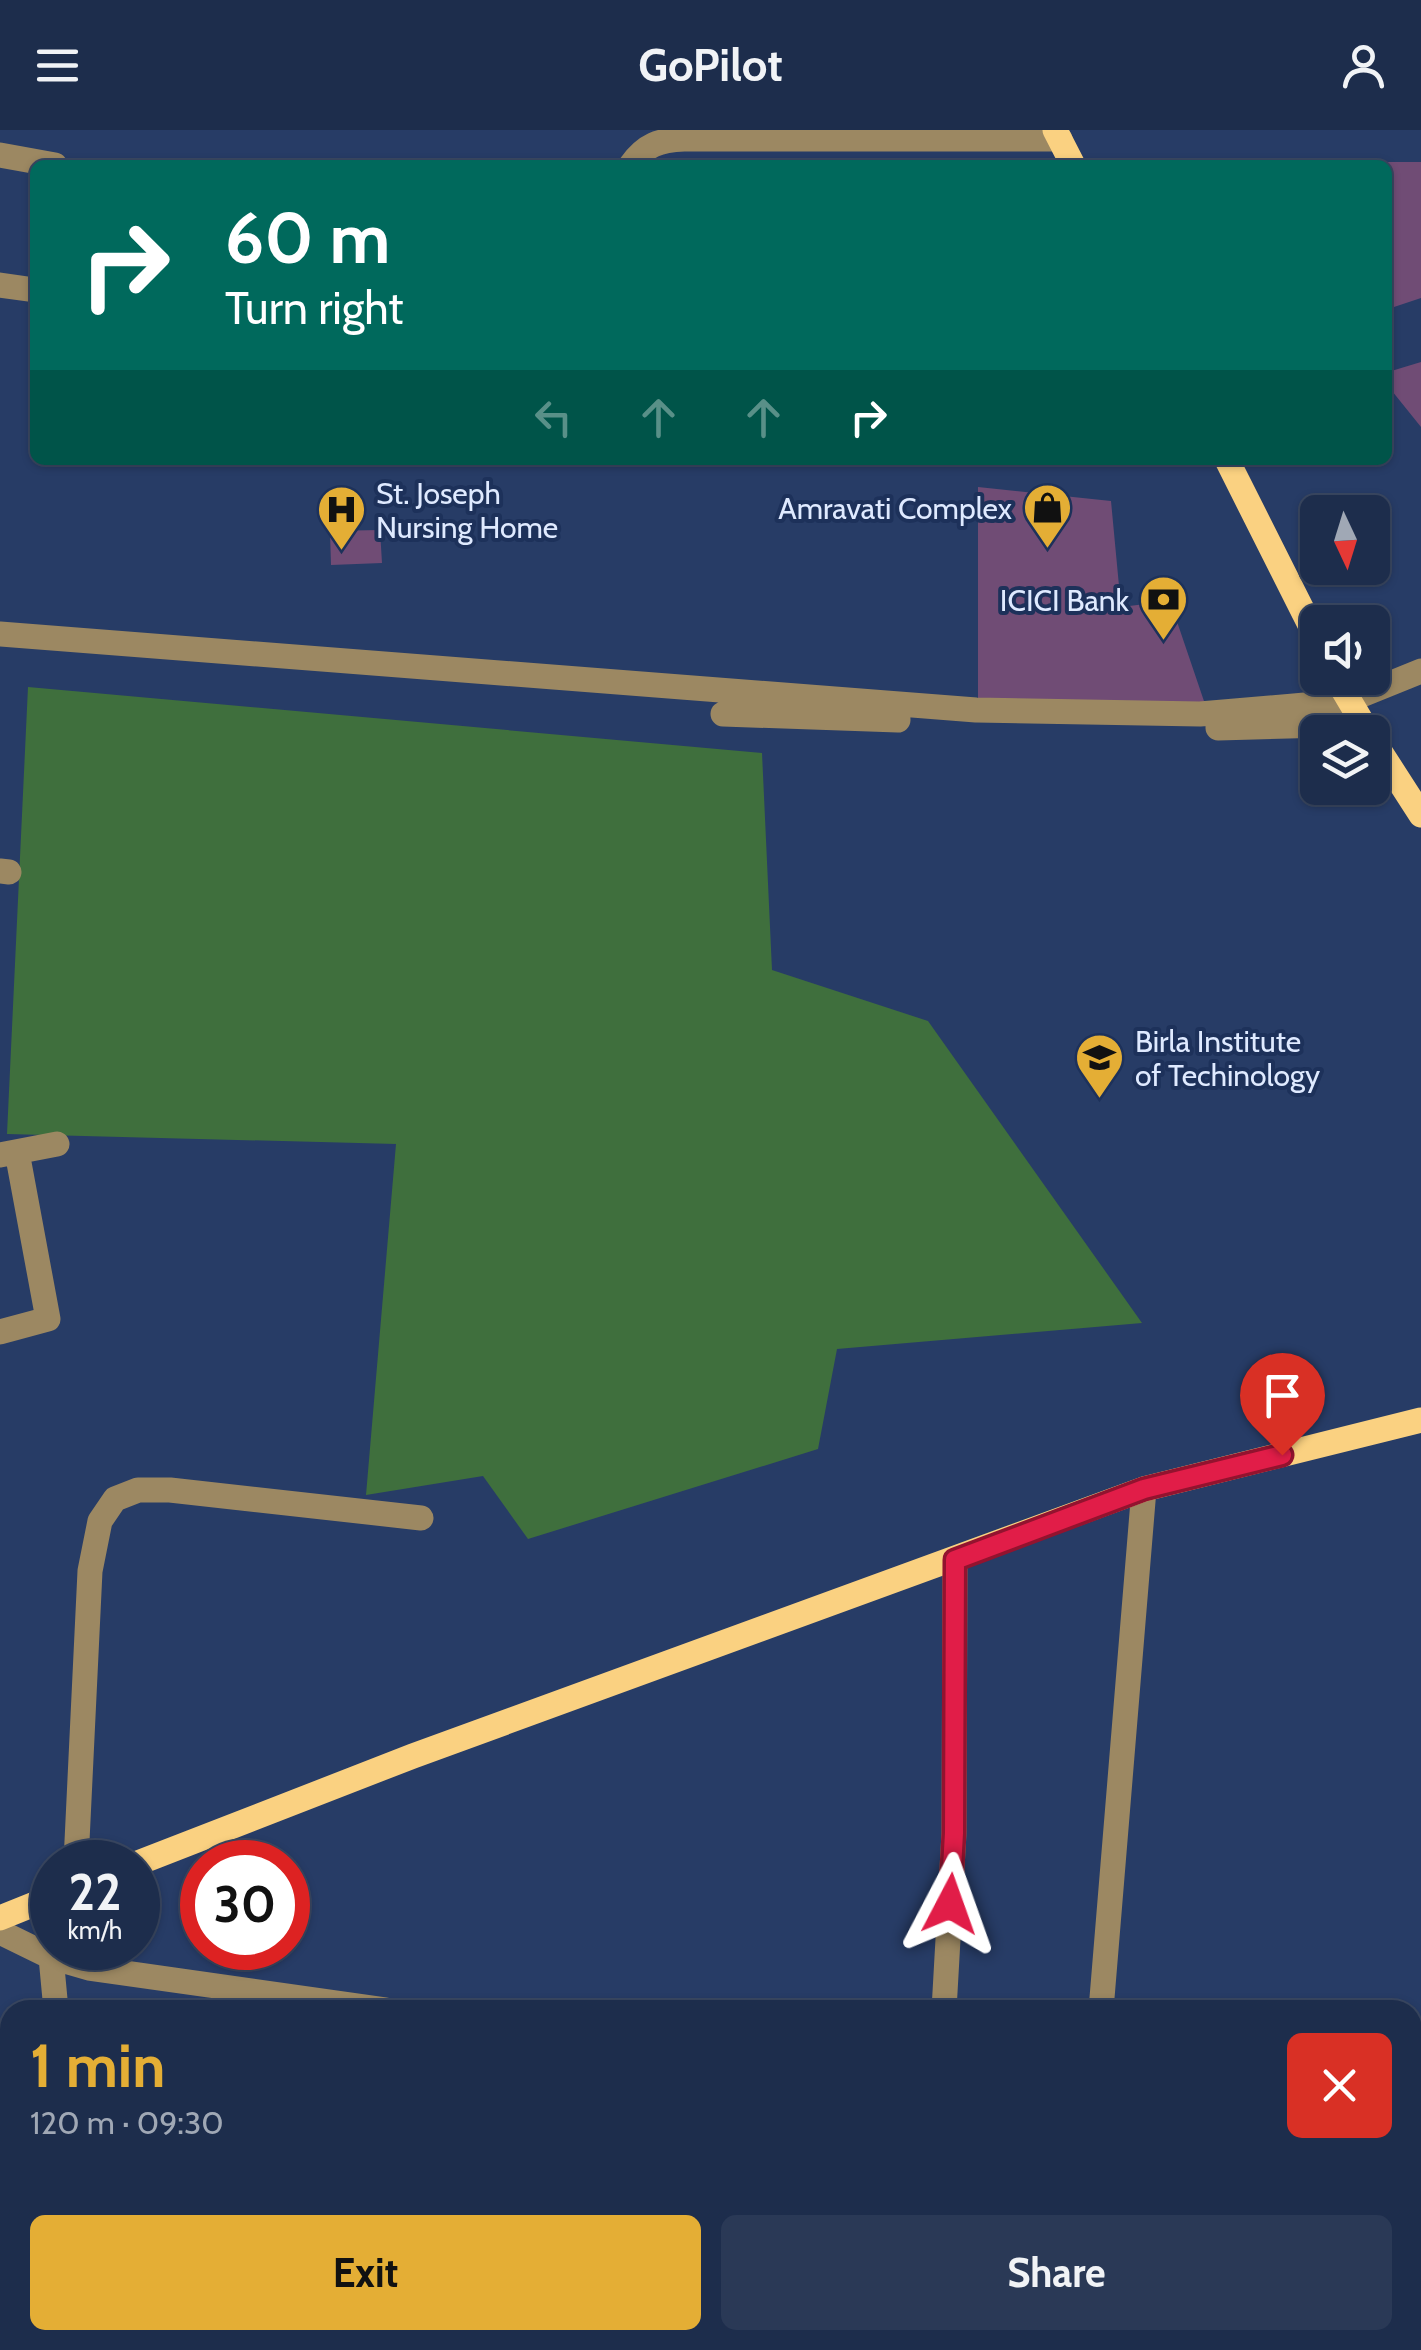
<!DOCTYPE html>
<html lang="en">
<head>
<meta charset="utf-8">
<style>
  :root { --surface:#1d2d4c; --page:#2a3956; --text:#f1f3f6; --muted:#a0a8b5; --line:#3b4964; --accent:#e4ae35 }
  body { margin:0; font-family:Cabin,sans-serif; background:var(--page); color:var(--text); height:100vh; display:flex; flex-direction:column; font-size:38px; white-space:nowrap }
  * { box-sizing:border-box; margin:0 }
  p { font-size:32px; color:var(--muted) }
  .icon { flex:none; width:55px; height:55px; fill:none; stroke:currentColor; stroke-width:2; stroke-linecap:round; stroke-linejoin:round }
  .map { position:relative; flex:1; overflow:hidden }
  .panel { position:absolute; left:0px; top:1870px; width:1422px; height:350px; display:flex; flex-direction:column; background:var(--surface); border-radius:30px 30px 0 0; box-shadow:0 2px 8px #0004,0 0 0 2px var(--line) }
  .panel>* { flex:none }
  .guide { position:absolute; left:30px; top:30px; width:1362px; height:305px; border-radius:15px; box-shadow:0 2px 8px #0004,0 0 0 2px var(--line); background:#00695c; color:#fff; overflow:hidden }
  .needle { width:65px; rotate:176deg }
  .fabs { position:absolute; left:1300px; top:365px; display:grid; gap:20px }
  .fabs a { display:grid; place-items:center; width:90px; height:90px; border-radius:15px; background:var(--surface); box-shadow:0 2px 8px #0004,0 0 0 2px var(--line); font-size:50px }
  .speed { position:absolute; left:30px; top:1710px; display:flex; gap:20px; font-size:50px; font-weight:700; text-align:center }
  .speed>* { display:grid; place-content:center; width:130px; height:130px; border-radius:50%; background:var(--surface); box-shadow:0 2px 8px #0004,0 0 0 2px var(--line); line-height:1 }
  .speed small { font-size:25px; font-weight:400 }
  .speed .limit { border:15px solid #d22; background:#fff; color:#111 }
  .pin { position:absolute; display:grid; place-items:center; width:85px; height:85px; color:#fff; margin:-102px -42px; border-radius:50% 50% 50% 0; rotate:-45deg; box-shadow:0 0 10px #0007 }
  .pin .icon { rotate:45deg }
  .me { position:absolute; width:110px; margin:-55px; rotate:4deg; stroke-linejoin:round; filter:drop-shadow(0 0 8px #0008) }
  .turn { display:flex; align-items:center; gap:35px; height:210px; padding:0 30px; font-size:45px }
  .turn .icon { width:130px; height:130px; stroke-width:2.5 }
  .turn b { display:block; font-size:70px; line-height:85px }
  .lanes { display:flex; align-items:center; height:95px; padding:0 30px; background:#0003; justify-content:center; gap:50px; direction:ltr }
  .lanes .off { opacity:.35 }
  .round { display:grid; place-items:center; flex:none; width:105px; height:105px; border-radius:15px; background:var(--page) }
  .head { display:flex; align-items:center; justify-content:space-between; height:170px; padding:0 30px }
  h1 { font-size:60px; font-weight:800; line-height:75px; color:var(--accent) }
  .action { display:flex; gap:20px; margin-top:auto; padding:20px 30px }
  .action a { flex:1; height:115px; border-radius:15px; background:var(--accent); color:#111; font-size:40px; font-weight:800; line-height:115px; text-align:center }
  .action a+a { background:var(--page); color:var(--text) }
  header { display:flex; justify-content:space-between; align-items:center; height:130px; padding:0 30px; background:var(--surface); font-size:45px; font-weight:800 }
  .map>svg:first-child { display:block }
  .green { fill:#3f6f3d }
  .building { fill:#704c75 }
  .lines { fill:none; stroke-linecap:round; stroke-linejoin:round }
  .minor { stroke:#9c8862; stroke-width:25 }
  .major { stroke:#fad181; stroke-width:25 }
  .route-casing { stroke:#92132f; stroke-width:25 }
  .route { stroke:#e11d48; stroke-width:18 }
  .labels { text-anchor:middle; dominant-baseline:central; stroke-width:8; stroke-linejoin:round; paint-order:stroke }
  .poi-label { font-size:30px; fill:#dfeaff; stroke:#1d315a; text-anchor:start }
</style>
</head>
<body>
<header><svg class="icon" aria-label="menu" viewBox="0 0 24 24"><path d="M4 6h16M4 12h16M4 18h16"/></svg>GoPilot<svg class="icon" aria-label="person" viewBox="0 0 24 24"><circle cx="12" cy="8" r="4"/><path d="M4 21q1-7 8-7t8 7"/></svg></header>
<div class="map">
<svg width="1421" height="2220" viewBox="0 0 1421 2220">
  <rect width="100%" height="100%" fill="#273c66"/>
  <path class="green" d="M28,557l734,66 10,217 156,51 214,302 -305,26 -19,100 -290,90 -45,-63 -117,19 30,-351 -389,-10z"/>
  <path class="building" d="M1388,32h33v136l-33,11z
    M1421,232v65l-33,-41v-14z
    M978,357l133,14 10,106 49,-6 36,106 -228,-3z
    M380,400l2,33 -51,2 -1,-34z"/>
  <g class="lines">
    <path class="minor" d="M0,25l55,10
      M631,35c14,-20 28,-25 53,-26h376
      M0,155l35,5
      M0,504l976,76 224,4 94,-8 53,-5 74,-30
      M723,584l175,6
      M1218,598l145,-4
      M0,741l9,1
      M0,1025l57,-11
      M0,1202l48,-13 -31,-167
      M76,1732l14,-291 10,-50 15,-22 23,-9h32l251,28
      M0,1802l51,25 38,11 296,42
      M51,1827l5,53
      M944,1880l10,-177 1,-273
      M1101,1880l43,-521
      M1412,2169l9,1
      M467,2220l2,-10"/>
    <path class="major" d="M1055,0l18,35
      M1227,330l91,181
      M1336,548l32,54
      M1372,609l49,76
      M138,1733l275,-107 731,-267 277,-69
      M0,1788l52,-21"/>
  </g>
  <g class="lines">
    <defs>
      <path id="route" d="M950,1774l4,-71 1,-273 189,-71 138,-34"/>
    </defs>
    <use href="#route" class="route-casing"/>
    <use href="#route" class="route"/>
  </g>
  <defs>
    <symbol id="shop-pin" viewBox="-11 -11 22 30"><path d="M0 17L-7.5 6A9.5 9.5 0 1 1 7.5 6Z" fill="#e4ae35" stroke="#1d315a"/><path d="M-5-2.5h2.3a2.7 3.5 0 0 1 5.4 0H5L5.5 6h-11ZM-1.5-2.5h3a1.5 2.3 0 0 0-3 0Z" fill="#111"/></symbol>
    <symbol id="hospital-pin" viewBox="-11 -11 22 30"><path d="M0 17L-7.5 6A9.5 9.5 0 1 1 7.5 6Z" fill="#e4ae35" stroke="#1d315a"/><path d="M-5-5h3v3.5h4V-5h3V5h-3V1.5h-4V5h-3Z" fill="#111"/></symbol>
    <symbol id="bank-pin" viewBox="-11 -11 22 30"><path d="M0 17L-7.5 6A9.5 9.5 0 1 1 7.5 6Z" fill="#e4ae35" stroke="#1d315a"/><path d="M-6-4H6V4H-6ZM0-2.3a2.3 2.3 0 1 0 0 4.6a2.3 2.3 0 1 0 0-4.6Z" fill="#111"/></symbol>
    <symbol id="university-pin" viewBox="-11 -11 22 30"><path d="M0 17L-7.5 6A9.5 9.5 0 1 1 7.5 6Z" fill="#e4ae35" stroke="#1d315a"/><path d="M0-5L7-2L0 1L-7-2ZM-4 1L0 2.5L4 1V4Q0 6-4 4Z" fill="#111"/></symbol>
  </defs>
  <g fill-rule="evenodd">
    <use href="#shop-pin" x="1020" y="350" width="55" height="75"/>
    <use href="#hospital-pin" x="314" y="352" width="55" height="75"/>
    <use href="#bank-pin" x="1136" y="442" width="55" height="75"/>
    <use href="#university-pin" x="1072" y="900" width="55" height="75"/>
  </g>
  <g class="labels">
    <g class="poi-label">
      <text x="376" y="363">St. Joseph<tspan x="376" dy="34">Nursing Home</tspan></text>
      <text x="1012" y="378" text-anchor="end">Amravati Complex</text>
      <text x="1129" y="470" text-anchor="end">ICICI Bank</text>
      <text x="1135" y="911">Birla Institute<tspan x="1135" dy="34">of Techinology</tspan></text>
    </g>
  </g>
</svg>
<div class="fabs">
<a><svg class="needle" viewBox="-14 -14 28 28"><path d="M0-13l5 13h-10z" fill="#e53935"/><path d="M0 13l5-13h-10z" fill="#a0a8b5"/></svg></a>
<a><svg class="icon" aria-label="sound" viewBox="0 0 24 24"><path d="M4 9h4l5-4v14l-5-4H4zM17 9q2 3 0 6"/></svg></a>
<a><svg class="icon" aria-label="layers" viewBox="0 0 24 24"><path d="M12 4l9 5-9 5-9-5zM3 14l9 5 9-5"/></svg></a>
</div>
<div class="speed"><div>22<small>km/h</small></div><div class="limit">30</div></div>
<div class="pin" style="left:1282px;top:1325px;background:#d93025"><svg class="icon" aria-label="arrive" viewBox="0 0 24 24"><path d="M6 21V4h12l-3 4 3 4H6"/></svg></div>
<svg class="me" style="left:950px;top:1774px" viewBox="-20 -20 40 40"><path d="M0-17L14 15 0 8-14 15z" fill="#e11d48" stroke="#fff" stroke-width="4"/></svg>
<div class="guide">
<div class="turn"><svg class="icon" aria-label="right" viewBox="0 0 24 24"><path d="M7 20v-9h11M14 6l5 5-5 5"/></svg><div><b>60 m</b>Turn right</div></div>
<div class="lanes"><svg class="icon off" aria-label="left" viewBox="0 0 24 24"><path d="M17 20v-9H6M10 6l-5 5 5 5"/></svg><svg class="icon off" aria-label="ahead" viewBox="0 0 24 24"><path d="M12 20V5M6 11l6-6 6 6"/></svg><svg class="icon off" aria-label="ahead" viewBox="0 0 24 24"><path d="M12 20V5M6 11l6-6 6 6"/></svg><svg class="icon" aria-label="right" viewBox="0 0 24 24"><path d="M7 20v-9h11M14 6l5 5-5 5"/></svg></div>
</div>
<section class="panel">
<div class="head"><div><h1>1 min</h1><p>120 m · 09:30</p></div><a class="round" style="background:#d93025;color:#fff"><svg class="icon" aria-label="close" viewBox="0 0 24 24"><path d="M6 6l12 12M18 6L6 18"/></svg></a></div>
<div class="action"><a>Exit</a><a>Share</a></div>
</section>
</div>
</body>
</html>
